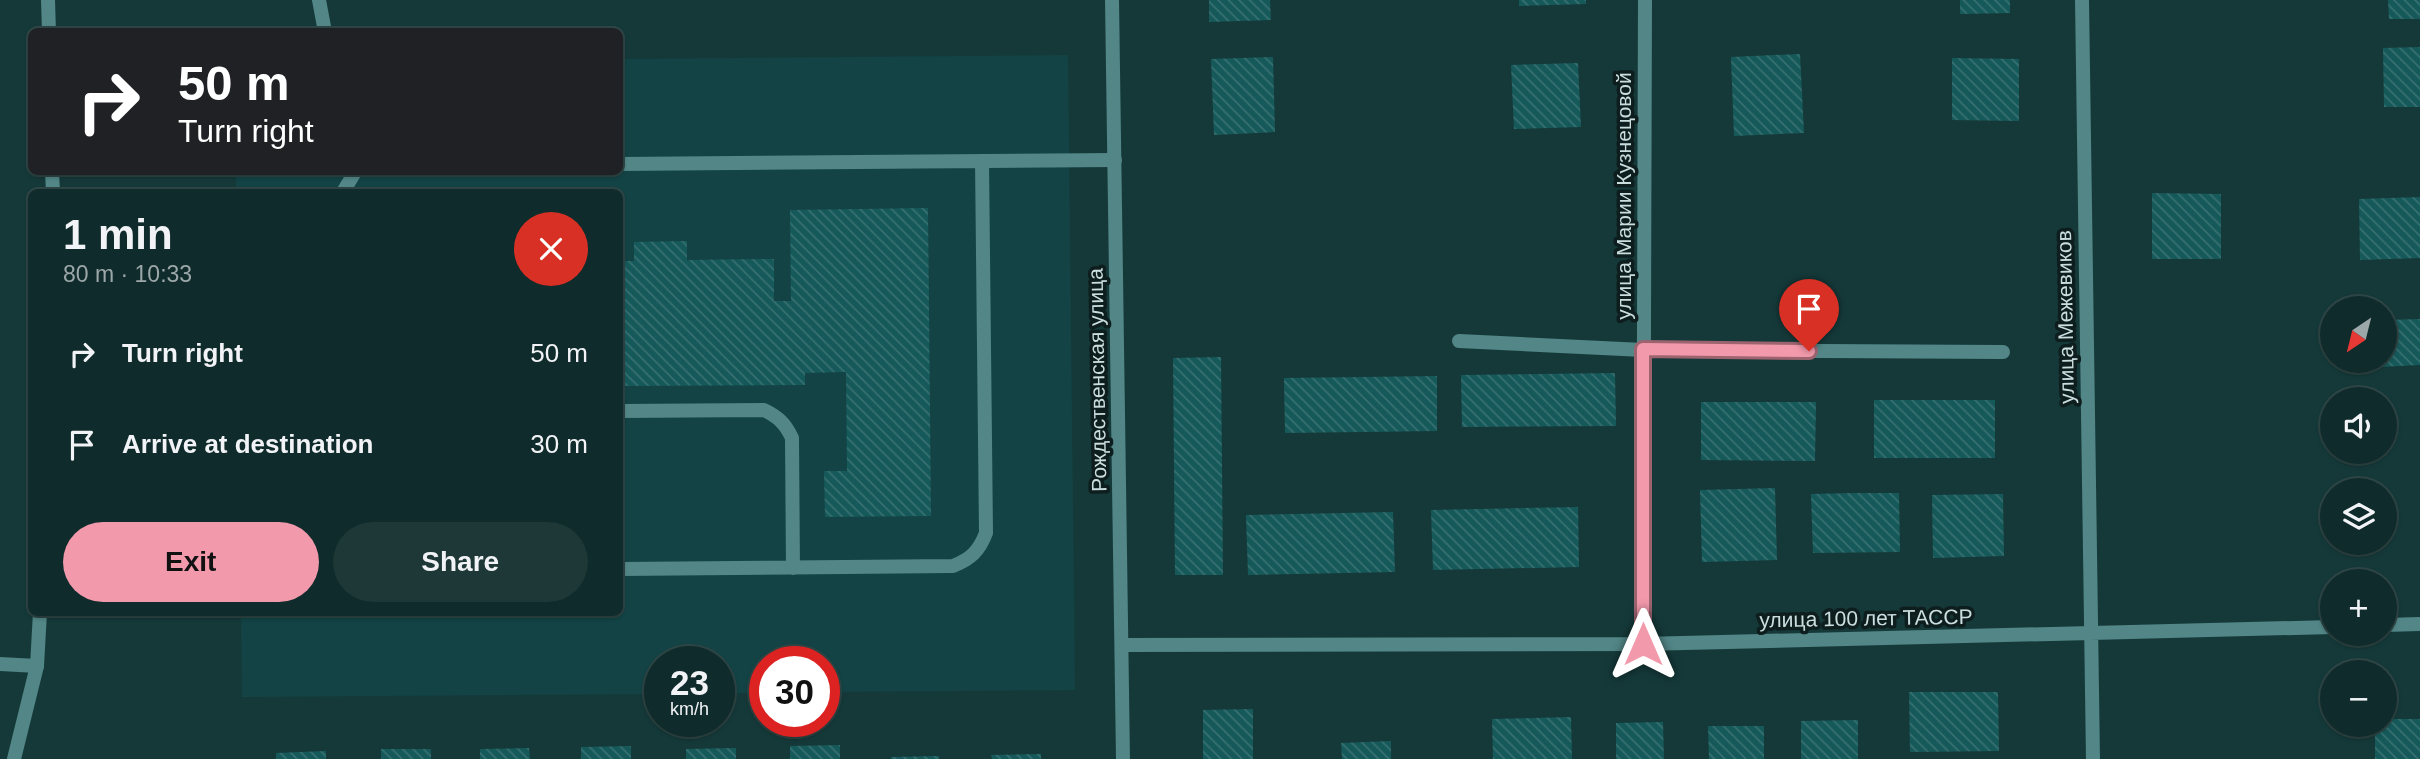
<!DOCTYPE html>
<html lang="en">
<head>
<meta charset="utf-8">
<style>
  :root { --surface:#102b2b; --page:#1e3737; --text:#f1f3f6; --muted:#9ca7a9; --line:#304747; --accent:#f29aac }
  body { margin:0; font-family:Arial,sans-serif; background:var(--page); color:var(--text); height:100vh; display:flex; flex-direction:column; font-size:26px; white-space:nowrap }
  * { box-sizing:border-box; margin:0 }
  p { font-size:23px; color:var(--muted) }
  .icon { flex:none; width:38px; height:38px; fill:none; stroke:currentColor; stroke-width:2; stroke-linecap:round; stroke-linejoin:round }
  .map { position:relative; flex:1; overflow:hidden }
  .details { position:absolute; left:28px; top:189px; width:595px; height:427px; display:flex; flex-direction:column; background:var(--surface); border-radius:10px; box-shadow:0 2px 5px #0004,0 0 0 2px var(--line) }
  .details>* { flex:none }
  .guide { position:absolute; left:28px; top:28px; width:595px; height:147px; border-radius:10px; box-shadow:0 2px 5px #0004,0 0 0 2px var(--line); background:#202124; color:#fff; overflow:hidden }
  .needle { width:46px; rotate:215deg }
  .fabs { position:absolute; left:2320px; top:296px; display:grid; gap:14px }
  .fabs a { display:grid; place-items:center; width:77px; height:77px; border-radius:50%; background:var(--surface); box-shadow:0 2px 5px #0004,0 0 0 2px var(--line); font-size:35px }
  .speed { position:absolute; left:644px; top:646px; display:flex; gap:14px; font-size:35px; font-weight:700; text-align:center }
  .speed>* { display:grid; place-content:center; width:91px; height:91px; border-radius:50%; background:var(--surface); box-shadow:0 2px 5px #0004,0 0 0 2px var(--line); line-height:1 }
  .speed small { font-size:18px; font-weight:400 }
  .speed .limit { border:10px solid #d22; background:#fff; color:#111 }
  .pin { position:absolute; display:grid; place-items:center; width:60px; height:60px; color:#fff; margin:-72px -30px; border-radius:50% 50% 50% 0; rotate:-45deg; box-shadow:0 0 7px #0007 }
  .pin .icon { rotate:45deg }
  .me { position:absolute; width:77px; margin:-38px; rotate:0deg; stroke-linejoin:round; filter:drop-shadow(0 0 5px #0008) }
  .turn { display:flex; align-items:center; gap:24px; height:147px; padding:0 35px; font-size:32px }
  .turn .icon { width:91px; height:91px; stroke-width:2.5 }
  .turn b { display:block; font-size:49px; line-height:60px }
  .round { display:grid; place-items:center; flex:none; width:74px; height:74px; border-radius:37px; background:var(--page) }
  .summary { display:flex; align-items:center; justify-content:space-between; height:119px; padding:0 35px }
  h1 { font-size:42px; font-weight:600; line-height:52px }
  .cta { display:flex; gap:14px; margin-top:auto; padding:14px 35px }
  .cta a { flex:1; height:80px; border-radius:42px; background:var(--accent); color:#111; font-size:28px; font-weight:600; line-height:80px; text-align:center }
  .cta a+a { background:var(--page); color:var(--text) }
  ul { padding:0; list-style:none }
  li { display:flex; align-items:center; gap:21px; height:91px; padding:0 35px }
  li div { flex:1 }
  li b { display:block; font-size:26px }
  li em { font-style:normal }
  .map>svg:first-child { display:block }
  .built { fill:#134345 }
  .building { fill:url(#building-back-hatch) }
  .lines { fill:none; stroke-linecap:round; stroke-linejoin:round }
  .service { stroke:#528687; stroke-width:14 }
  .minor { stroke:#528687; stroke-width:14 }
  .tertiary { stroke:#528687; stroke-width:14 }
  .route-casing { stroke:#9d6470; stroke-width:18 }
  .route { stroke:#f29aac; stroke-width:12 }
  .labels { text-anchor:middle; dominant-baseline:central; stroke-width:7; stroke-linejoin:round; paint-order:stroke }
  .street-label { font-size:21px; fill:#cbdedf; stroke:#0e1d1d }
</style>
</head>
<body>
<div class="map">
<svg width="2420" height="759" viewBox="0 0 2420 759">
  <defs>
    <pattern id="building-back-hatch" width="6" height="6" patternUnits="userSpaceOnUse" patternTransform="scale(1.75)"><rect width="6" height="6" fill="#16595a"/><path d="M-1 5l2 2M0 0l6 6M5-1l2 2" fill="none" stroke="#377071"/></pattern>
  </defs>
  <rect width="100%" height="100%" fill="#153939"/>
  <path class="built" d="M1068,55l7,635 -251,2v-30h-59v31h-46v-31h-59v32l-418,3 -1,-84 379,-1v-420h-384v-20h384v-113z"/>
  <path class="building" d="M1209,0h61l1,20 -62,2z
    M1519,0h67v4l-67,2z
    M1960,0h50v13l-50,1z
    M2388,0h32v19h-31z
    M2420,47v60h-36l-1,-59z
    M1800,54l4,79 -70,3 -3,-79z
    M1273,57l2,75 -61,3 -3,-76z
    M1952,58l67,1v62l-67,-1z
    M1578,63l3,64 -67,2 -3,-64z
    M2152,193l69,1v65h-69z
    M2420,197v61l-60,2 -1,-61z
    M928,208l3,308 -106,1 -1,-46h23l-1,-99 -41,1v12l-185,1v-125h14v-19l53,-1v19l87,-1v42h17l-1,-91z
    M2420,319v46l-60,3 -1,-8h26v-40z
    M1221,357l2,218h-48l-2,-217z
    M1615,373l1,53 -154,1 -1,-52z
    M1437,376v55l-152,2 -1,-55z
    M1874,400h121v58h-121z
    M1701,402h115l-1,59 -114,-1z
    M1775,488l2,72 -75,2 -2,-72z
    M1854,493h45l1,59 -87,1 -2,-59z
    M2003,494l1,62 -71,2 -1,-63z
    M1578,507l1,60 -146,3 -2,-60z
    M1393,512l2,60 -147,3 -2,-60z
    M1909,692h89l1,59 -89,1z
    M1253,709v50h-50v-49z
    M1571,717l1,42h-79l-1,-40z
    M2385,719h35v40h-45v-35h10z
    M1858,720v39h-57v-38z
    M1663,722l1,37h-48v-36z
    M1708,726h56v33h-55z
    M1391,741v18h-49l-1,-16z
    M840,745v14h-50v-13z
    M631,746v13h-50v-12z
    M529,748l1,11h-50v-10z
    M736,748v11h-50v-10z
    M381,749h50v10h-50z
    M326,751v8h-50v-6z
    M1041,754v5h-49l-1,-4z
    M939,756v3h-48v-2z"/>
  <g class="lines">
    <path class="service" d="M319,0l6,32
      M620,164l495,-4
      M343,192l12,-20
      M1459,341l184,9 360,2
      M620,411l144,-1c14,7 21,13 28,28l1,130
      M620,569l333,-3c18,-7 26,-15 33,-33l-4,-372
      M0,664l37,2"/>
    <path class="minor" d="M1112,0l11,759
      M2082,0l11,759
      M2385,625l35,-1
      M1643,644l2,-644
      M1122,645l521,-1 690,-17"/>
    <path class="tertiary" d="M48,0l1,32
      M52,172l1,20
      M14,759l23,-93 3,-54"/>
  </g>
  <g class="lines">
    <defs>
      <path id="route" d="M1643,644v-295l166,2"/>
    </defs>
    <use href="#route" class="route-casing"/>
    <use href="#route" class="route"/>
  </g>
  <g class="labels">
    <g class="street-label">
      <text transform="translate(1623 196) rotate(-90)">улица Марии Кузнецовой</text>
      <text transform="translate(2065 317) rotate(-91)">улица Межевиков</text>
      <text transform="translate(1097 380) rotate(-91)">Рождественская улица</text>
      <text transform="translate(1866 618) rotate(-1)">улица 100 лет ТАССР</text>
    </g>
  </g>
</svg>
<div class="fabs">
<a><svg class="needle" viewBox="-14 -14 28 28"><path d="M0-13l5 13h-10z" fill="#e53935"/><path d="M0 13l5-13h-10z" fill="#9ca7a9"/></svg></a>
<a><svg class="icon" aria-label="sound" viewBox="0 0 24 24"><path d="M4 9h4l5-4v14l-5-4H4zM17 9q2 3 0 6"/></svg></a>
<a><svg class="icon" aria-label="layers" viewBox="0 0 24 24"><path d="M12 4l9 5-9 5-9-5zM3 14l9 5 9-5"/></svg></a>
<a>+</a>
<a>−</a>
</div>
<div class="speed"><div>23<small>km/h</small></div><div class="limit">30</div></div>
<div class="pin" style="left:1809px;top:351px;background:#d93025"><svg class="icon" aria-label="arrive" viewBox="0 0 24 24"><path d="M6 21V4h12l-3 4 3 4H6"/></svg></div>
<svg class="me" style="left:1643px;top:644px" viewBox="-20 -20 40 40"><path d="M0-17L14 15 0 8-14 15z" fill="#f29aac" stroke="#fff" stroke-width="4"/></svg>
<div class="guide">
<div class="turn"><svg class="icon" aria-label="right" viewBox="0 0 24 24"><path d="M7 20v-9h11M14 6l5 5-5 5"/></svg><div><b>50 m</b>Turn right</div></div>
</div>
<section class="details">
<div class="summary"><div><h1>1 min</h1><p>80 m · 10:33</p></div><a class="round" style="background:#d93025;color:#fff"><svg class="icon" aria-label="close" viewBox="0 0 24 24"><path d="M6 6l12 12M18 6L6 18"/></svg></a></div>
<ul>
<li><svg class="icon" aria-label="right" viewBox="0 0 24 24"><path d="M7 20v-9h11M14 6l5 5-5 5"/></svg><div><b>Turn right</b></div><em>50 m</em></li>
<li><svg class="icon" aria-label="arrive" viewBox="0 0 24 24"><path d="M6 21V4h12l-3 4 3 4H6"/></svg><div><b>Arrive at destination</b></div><em>30 m</em></li>
</ul>
<div class="cta"><a>Exit</a><a>Share</a></div>
</section>
</div>
</body>
</html>
